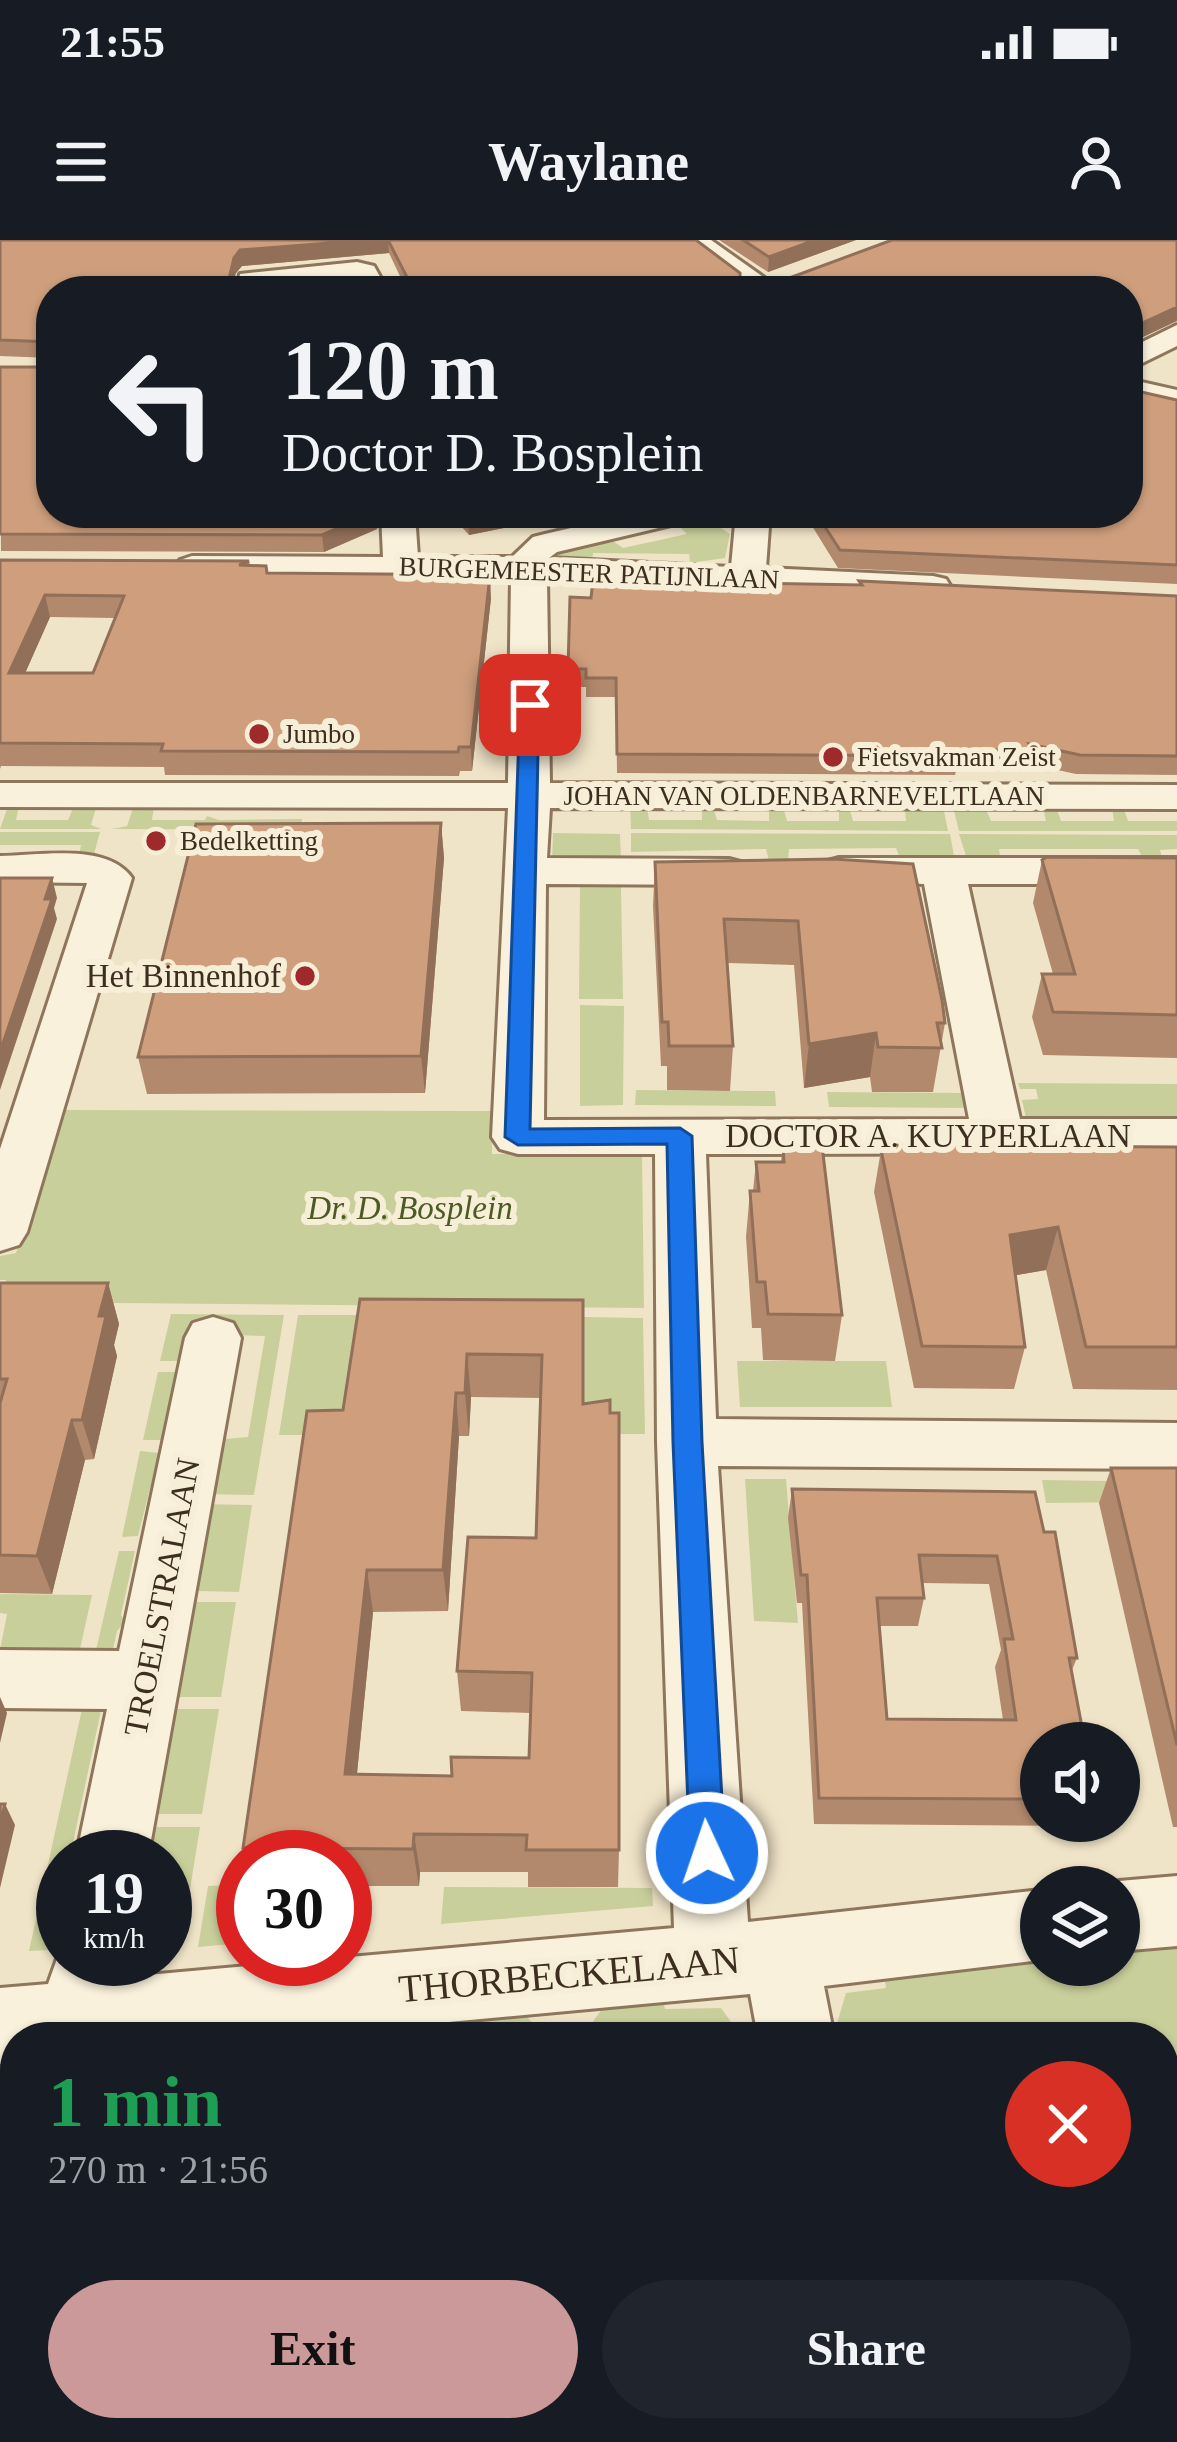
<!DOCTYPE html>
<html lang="en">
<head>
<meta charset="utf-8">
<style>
  :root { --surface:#171b24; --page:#20242c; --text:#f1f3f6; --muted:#9ea1a6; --accent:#cc999b }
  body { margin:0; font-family:Georgia,serif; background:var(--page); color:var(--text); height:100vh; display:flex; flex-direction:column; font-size:45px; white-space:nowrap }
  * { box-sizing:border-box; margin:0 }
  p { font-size:39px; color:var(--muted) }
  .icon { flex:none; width:66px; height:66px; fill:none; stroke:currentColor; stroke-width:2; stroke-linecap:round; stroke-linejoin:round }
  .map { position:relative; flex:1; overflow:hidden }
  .drawer { position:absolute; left:0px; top:1782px; width:1179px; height:420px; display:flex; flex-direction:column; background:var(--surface); border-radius:48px 48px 0 0; box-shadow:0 3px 9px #0004 }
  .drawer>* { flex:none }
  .banner { position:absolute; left:36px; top:36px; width:1107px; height:252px; border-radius:48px; box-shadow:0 3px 9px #0004; background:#171b24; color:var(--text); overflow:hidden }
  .buttons { position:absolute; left:1020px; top:1482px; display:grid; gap:24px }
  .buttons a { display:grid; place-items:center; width:120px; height:120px; border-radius:50%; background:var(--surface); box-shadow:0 3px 9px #0004; font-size:60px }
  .speed { position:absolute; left:36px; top:1590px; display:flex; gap:24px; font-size:60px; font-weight:700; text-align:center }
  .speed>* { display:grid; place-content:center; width:156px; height:156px; border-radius:50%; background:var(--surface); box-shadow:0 3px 9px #0004; line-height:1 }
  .speed small { font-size:30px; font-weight:400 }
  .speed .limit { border:18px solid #d22; background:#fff; color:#111 }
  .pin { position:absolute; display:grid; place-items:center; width:102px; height:102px; color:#fff; margin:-51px; border-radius:24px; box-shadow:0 6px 18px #0006 }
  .me { position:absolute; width:132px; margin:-66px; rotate:357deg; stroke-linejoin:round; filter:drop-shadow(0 0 9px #0008) }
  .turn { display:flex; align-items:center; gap:42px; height:252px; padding:0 48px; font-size:54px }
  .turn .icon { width:156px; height:156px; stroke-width:2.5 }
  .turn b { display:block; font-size:84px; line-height:102px }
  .round { display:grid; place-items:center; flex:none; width:126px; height:126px; border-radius:63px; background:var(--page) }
  .head { display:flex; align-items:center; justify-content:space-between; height:204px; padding:0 48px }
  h1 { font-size:72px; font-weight:800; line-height:90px; color:#1e9e55 }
  .button { display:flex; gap:24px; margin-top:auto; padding:24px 48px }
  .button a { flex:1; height:138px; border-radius:72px; background:var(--accent); color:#111; font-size:48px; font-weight:800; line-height:138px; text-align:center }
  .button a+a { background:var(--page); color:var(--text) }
  .status { display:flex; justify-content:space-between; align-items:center; height:84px; padding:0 60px; background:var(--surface); direction:ltr }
  .status svg { height:33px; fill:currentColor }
  header { display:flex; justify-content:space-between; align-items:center; height:156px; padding:0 48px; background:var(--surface); font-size:54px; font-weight:800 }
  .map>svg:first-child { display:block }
  .green { fill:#c9cf9b }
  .water { fill:#a9c4bc; stroke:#6f938a; stroke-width:3 }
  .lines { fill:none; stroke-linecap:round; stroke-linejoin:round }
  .street-casing { stroke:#8d765c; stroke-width:6 }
  .street { fill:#faf1dc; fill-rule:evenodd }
  .wall { fill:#b2896c; fill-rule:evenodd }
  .shaded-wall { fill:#916f58 }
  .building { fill:#cf9f7d; stroke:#916f58; stroke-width:3; fill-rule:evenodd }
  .route { fill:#1a73e8; stroke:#114b97; stroke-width:3 }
  .poi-dot { fill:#9e2a2b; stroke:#f7eed8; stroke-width:4.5 }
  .labels { text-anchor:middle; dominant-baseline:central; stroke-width:12; stroke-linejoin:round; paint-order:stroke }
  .far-street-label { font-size:27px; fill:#3d2e20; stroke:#f7eed8 }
  .far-poi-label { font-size:27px; fill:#3d2e20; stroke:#f7eed8; text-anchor:start }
  .poi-label { font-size:33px; fill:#3d2e20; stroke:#f7eed8; text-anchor:end }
  .street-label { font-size:33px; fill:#3d2e20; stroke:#f7eed8 }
  .park-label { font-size:33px; font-style:italic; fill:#4d5a26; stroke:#f7eed8 }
  .near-street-label { font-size:39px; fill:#3d2e20; stroke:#f7eed8 }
</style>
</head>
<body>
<div class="status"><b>21:55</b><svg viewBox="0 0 49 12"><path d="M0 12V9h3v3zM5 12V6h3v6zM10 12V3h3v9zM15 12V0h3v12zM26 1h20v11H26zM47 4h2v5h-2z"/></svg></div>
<header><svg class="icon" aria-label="menu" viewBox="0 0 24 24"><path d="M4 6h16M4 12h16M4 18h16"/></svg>Waylane<svg class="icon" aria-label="person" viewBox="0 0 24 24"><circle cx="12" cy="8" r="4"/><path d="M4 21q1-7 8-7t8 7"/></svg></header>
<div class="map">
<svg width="1177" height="2202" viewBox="0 0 1177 2202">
  <rect width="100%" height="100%" fill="#f0e4c8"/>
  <path class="green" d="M702,283l13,1 15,10 -5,24 -35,5 -1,-9 -96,-1 -1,12 -33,-2v-9l6,-5 45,-10 13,9 64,-14 -7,-7z
    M97,565l-6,20 10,4h-101l8,-23h11l-3,14h52l6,-14z
    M134,565l20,1 -2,14h53l2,-4 12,4 83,-1 -2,11 -188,-1 15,-3z
    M630,566h17l2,14h53v-13h11l4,13 52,1v-14h14l4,14h52v-14h10l4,14h53l-1,-10h39l4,20 -317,-2z
    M953,567h32l6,14h55l-3,-14h13l5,14h53l-2,-13 11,-1 5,14h49v10h-218z
    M0,592h100l-8,29 -14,-2 3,-14h-81z
    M553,593l67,1 1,28h-69z
    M631,593l319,1 4,22h-38v6l-15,-1 -5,-13 -107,1 -1,12h-19l-3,-12 -135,3z
    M959,594l218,1v14l-17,1 3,11 -18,1 -7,-13h-139l2,13h-33z
    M580,646h41l2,113h-44z
    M580,765l44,1 -1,99 -43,1z
    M1018,843l159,1v33h-105v6h-45l-5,-23 16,-1 -2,-10h-16z
    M636,850l139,1 1,15 -141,-1z
    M827,852l140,1 3,15 -141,-1z
    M58,870l434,1v43h150l2,154 -641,-6 3,-22h-6v-24l16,-3z
    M171,1074l113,1 -30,180 -54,-1 13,-54 35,-3 17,-101 -31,-1 -5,-15h-29l-11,41h-29z
    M298,1075h70l-14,120h-75z
    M583,1077l60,1 2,116h-63z
    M737,1121h149l6,46h-152z
    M158,1132h29l-15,68h-29z
    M140,1211l19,2 -21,83 -16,1z
    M745,1239h41l12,144 -44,-2z
    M1042,1240l135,2 -44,20 -87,1z
    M199,1264l53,1 -13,87 -42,-1 10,-54z
    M119,1311h16l-14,64 4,7 -8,9 -4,19h-17z
    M0,1354l92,1 -12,54 -80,1 7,-36 -7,-1z
    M194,1362h42l-15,95h-44z
    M84,1460l19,1 -33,156h-7v31l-13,62 -21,1z
    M175,1469h44l-17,105h-46z
    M153,1587h47l-19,119 -16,1v-90h-28z
    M234,1645l-2,18 11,1v39l-45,4 10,-61z
    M444,1647l208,1 1,18 -212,18z
    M1177,1700v194l-13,1v-98h-331l13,-44 40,-5 -2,-15 157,-19v11h78v-19z
    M661,1751l4,18 56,-1 21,29h-443l216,-33 25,27 48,-3 20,-27z
    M15,1825v362h761l2,15h-778v-375z"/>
  <path class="water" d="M133,2187h152l10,15h-184z"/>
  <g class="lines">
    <defs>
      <path id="street" d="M681,0h30l72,51h-32z
        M357,22l17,4 14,25h-28l-6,-13 -117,13 3,-17z
        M1177,85v21l-49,24v-21z
        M1128,139l49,11v18l-49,-11z
        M381,273h34l3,44h94l21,-20 12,-3 91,-21h61l-5,7 -135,32 -8,6 182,9 5,-54h34l-4,55 167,8 13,3 5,8 -5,8 -13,3 -386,-19 3,204 627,2v24l-627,-1 -3,50 182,1 15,4 7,9 -7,9 -15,4 -183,-1 -2,236 425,-1 -45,-235 -100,-4 -7,-9 7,-9 15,-4h338v26h-209l52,235h157v34l-471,1 10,265 461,4v46l-459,-3 30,456 293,-32v70l-217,26 10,51h-76l-8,-43 -462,43h-273v26l-15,1v-76l48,-4 15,-42v17h67l-5,18 549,-49 -17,-486 -2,-288h-137l-18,-5 -8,-12 16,-329 -508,-1v-24h508l3,-205h-319l-12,-4 -6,-7 6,-7 12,-4 191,1z
        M0,616c39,0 107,-14 132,22l-105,354 -8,13 -19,6v-102l87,-266 -87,-1z
        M213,1077l20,6 8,15 -93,519h-72l31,-148 -107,-1v-58l119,1 66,-313 8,-15z
        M1177,1636v70l-58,5v-64h-15l15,-6z
        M825,2187h88l2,15h-88z"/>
    </defs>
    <use href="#street" class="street-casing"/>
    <use href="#street" class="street"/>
  </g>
  <path class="wall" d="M0,0h696l44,39 44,1 393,-40 -40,100 -9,-1v-48h-721l-18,-38 -147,13 -6,7 -185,85 -51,-2z
    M719,0h137l-88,32z
    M0,127l377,162 -53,23 -323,-1z
    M1177,160v184l-339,-16 -34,-55h324z
    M449,273h131l-111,22z
    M0,320l249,1 1,4 17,8 224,25 -19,173h-12l-1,5 -294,-1 -1,-8 -163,-1 -1,3zM50,377l65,1 -22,55h-68z
    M859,341l318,15v179l-101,-1 -46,-10 -1,6 -72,-2 -2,7 -338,-2 -1,-76h-30v-10h-18v-18l23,-71 268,-13z
    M441,583l3,35 -19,235 -278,1 -9,-37z
    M1177,618v200l-134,-3 -11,-38 10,-43h11l-20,-71 9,-43z
    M833,619l112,164 -12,69h-61l-2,-15 -66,11 -10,-123 -66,-2 5,83 -3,45 -63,-1v-24h-6l-8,-160 2,-44z
    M783,905l59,170 -7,46 -72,-1 -2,-32h-9l-6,-91 4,-46h3l3,-29h25z
    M889,905l288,2v243l-104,-1 -27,-119 -30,5 9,72 -11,42 -100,-1 -40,-196 7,-42h7z
    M0,1043h108l11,41 -5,21 3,11 -23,103 -9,1 -33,134 -52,-1z
    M583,1060v104l36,446 -1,37h-90v-15h-108l-1,14h-74v-29h-99l-3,-9 100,-438zM471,1157l70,1 -5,140 -79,133 4,40 70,2 -2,45 -77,18 -95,-2 16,-162 75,-1 11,-175h10z
    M1111,1228h66v359h-4l-74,-324z
    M792,1249l252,43 33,126 -36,85v78h45l-2,5 -270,-2 -12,-221h-5l-9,-85zM922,1343l67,1 12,66 -6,17 8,53 -116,-1 -8,-93h39l6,-28z"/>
  <path class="shaded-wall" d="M367,0h21l1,13 -147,13 -6,7 -5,18h-5l8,-33 6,-8z
    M815,0h41l-88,32 1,-15z
    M1177,67v14l-40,19 3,-16z
    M373,273h7l-3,16 -53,23 -2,-17z
    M492,273h88l-111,22 -1,-17z
    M490,335l1,23 -19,173 -1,-24z
    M45,355l5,22 -35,79 -6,-23z
    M441,583l3,35 -19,235 -4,-37z
    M52,638l5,20 -3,10 3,11 -57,171v-38z
    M876,793l-6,44 -66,11 5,-44z
    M1058,987l-12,43 -46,8 10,-43z
    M108,1043l11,41 -5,21 3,11 -23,103 -12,-39 17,-104z
    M467,1114l4,43 -2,39 -4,-43z
    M456,1153l3,43 -11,175 -5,-41z
    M72,1180l13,40 -33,134 -15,-38z
    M367,1330l6,42 -20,201 -8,-39z
    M0,1457l7,16 -7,30z
    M5,1564l10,21 -15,63v-64z
    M414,1594l6,38 -1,14 -6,-37z"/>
  <path class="building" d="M0,0h367l-127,10 -6,8 -8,33h-175v53v-2l-51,-2z
    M388,0h308l44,33v6l44,1 108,-40h285v67l-37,17 -12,-2v-31h-714z
    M743,0h72l-46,17z
    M51,124v149h322l-51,22 -322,-1v-167h48z
    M1128,149l49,11v165l-337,-15 -24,-37h312z
    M464,273h28l-24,5z
    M0,320l249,1 -10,4 27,1 1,7 223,2 -19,172h-12l-1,5 -297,-1 2,-7 -163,-1zM45,355l79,1 -31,77h-84z
    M593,340l269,5 -3,-4 318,15v160l-97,-1 -51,-11 4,7 -76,-2 2,7 -342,-2 -1,-76h-30v-9h-18l2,-72 21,1z
    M441,583l-20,233 -283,1 58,-233z
    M1047,617l130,1v157l-124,-3 -11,-38h33l-33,-114z
    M833,619l80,5 29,136 3,23h-8l5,25 -64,-1 -2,-14 -67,11 -11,-123 -74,-2 9,127h-64l-1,-24h-6l-7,-160z
    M0,638h52l-7,21h7l-52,153z
    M783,905h39l20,170 -74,-1 -3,-32h-8l-7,-91h9l-3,-29h28z
    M889,905l288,2v200h-91l-28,-120 -48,8 15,112 -103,-1 -41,-196h9z
    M0,1043h108l-9,33h7l-24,104h-10l-35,136 -37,-1v-152l7,-24h-7z
    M360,1059l223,1v104l27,-4v13h9v437h-93l1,-15 -113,-1 -1,15 -170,-1 64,-437 36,-1zM467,1114l75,1 -6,183 -68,-1 -11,134 75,2 -3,85 -78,-1 1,19 -107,-2 22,-204h76l13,-177h9z
    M1111,1228h66v277z
    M792,1249l243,3 9,40h11l22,126h-8l16,85h-44v56l-222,-1 -12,-223h-6zM919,1315l78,1 16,83h-9l12,81 -129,-1 -10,-121h47z
    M0,1564h5l-5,20z"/>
  <path class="route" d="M530,459l9,6 -9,424 150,-1 12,8 10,306 23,411 -6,11 -12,5 -12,-5 -5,-11 -17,-411 -6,-298 -149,1 -13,-8 15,-432z"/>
  <g class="poi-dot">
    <circle cx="259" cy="494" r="12"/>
    <circle cx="833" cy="517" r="12"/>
    <circle cx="156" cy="601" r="12"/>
    <circle cx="305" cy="736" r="12"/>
  </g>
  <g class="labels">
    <g class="far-street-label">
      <text transform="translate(589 333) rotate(2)">BURGEMEESTER PATIJNLAAN</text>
      <text x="804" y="556">JOHAN VAN OLDENBARNEVELTLAAN</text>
    </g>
    <g class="far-poi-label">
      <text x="283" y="494">Jumbo</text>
      <text x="857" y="517">Fietsvakman Zeist</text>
      <text x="180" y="601">Bedelketting</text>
    </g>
    <g class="poi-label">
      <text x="281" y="736">Het Binnenhof</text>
    </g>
    <g class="street-label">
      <text x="928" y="896">DOCTOR A. KUYPERLAAN</text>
      <text transform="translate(162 1357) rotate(-79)">TROELSTRALAAN</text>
    </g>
    <g class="park-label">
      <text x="410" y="968">Dr. D. Bosplein</text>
    </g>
    <g class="near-street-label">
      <text transform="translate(569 1734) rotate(-5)">THORBECKELAAN</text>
    </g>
  </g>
</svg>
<div class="buttons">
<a><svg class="icon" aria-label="sound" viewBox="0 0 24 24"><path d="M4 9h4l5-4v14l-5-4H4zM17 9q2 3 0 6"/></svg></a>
<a><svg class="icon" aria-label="layers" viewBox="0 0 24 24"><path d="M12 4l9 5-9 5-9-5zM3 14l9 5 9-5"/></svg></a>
</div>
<div class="speed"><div>19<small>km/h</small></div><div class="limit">30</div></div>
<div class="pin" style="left:530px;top:465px;background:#d93025"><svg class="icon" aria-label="arrive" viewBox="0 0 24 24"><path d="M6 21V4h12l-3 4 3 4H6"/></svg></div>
<svg class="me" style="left:707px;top:1613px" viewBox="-20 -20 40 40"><circle r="17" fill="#1a73e8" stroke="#fff" stroke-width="3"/><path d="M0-11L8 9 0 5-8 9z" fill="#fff"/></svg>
<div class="banner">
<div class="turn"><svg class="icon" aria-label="left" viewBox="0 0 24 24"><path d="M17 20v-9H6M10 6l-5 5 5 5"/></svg><div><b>120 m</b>Doctor D. Bosplein</div></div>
</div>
<section class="drawer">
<div class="head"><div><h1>1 min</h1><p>270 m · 21:56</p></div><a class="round" style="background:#d93025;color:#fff"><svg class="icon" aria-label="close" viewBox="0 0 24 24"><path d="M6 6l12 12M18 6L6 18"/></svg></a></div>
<div class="button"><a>Exit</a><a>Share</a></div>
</section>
</div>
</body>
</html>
